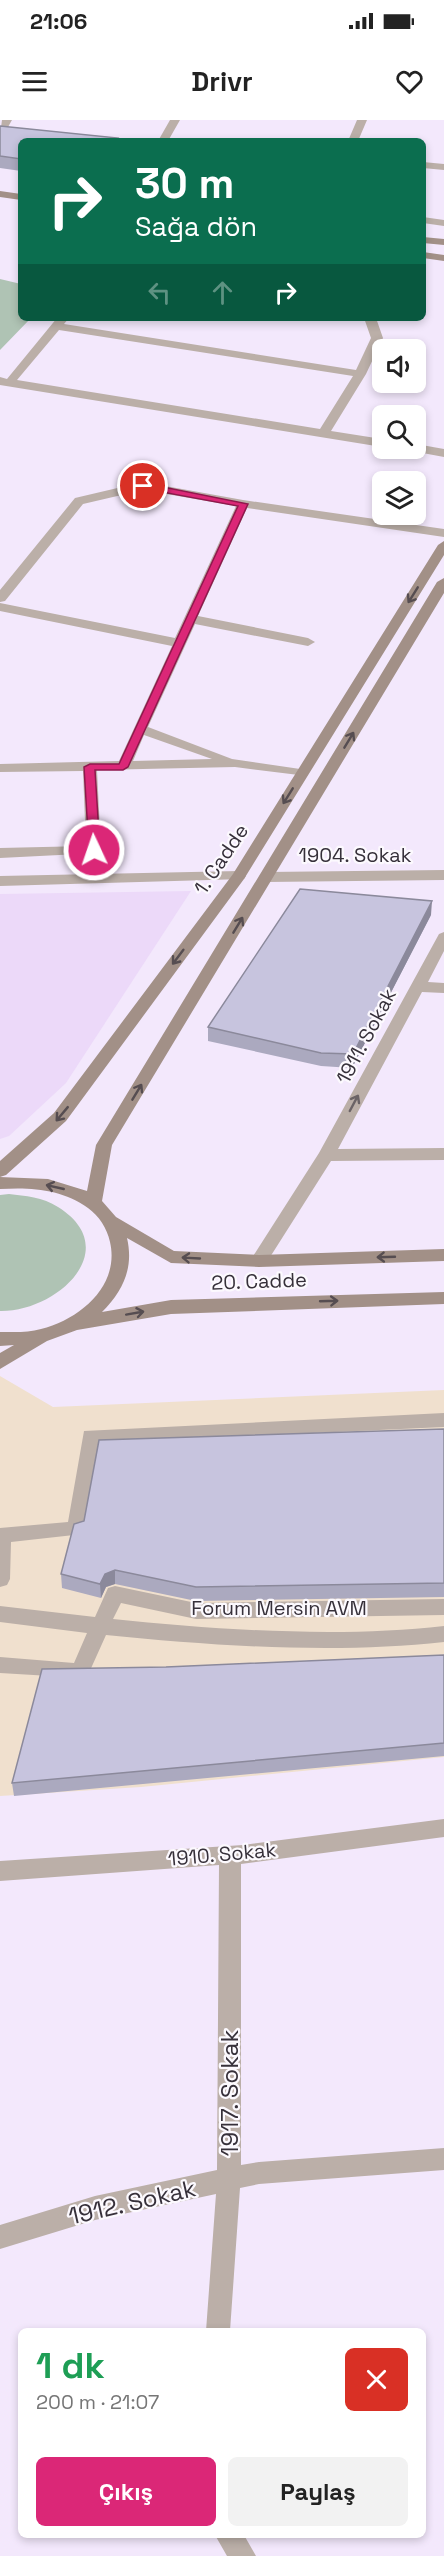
<!DOCTYPE html>
<html lang="tr">
<head>
<meta charset="utf-8">
<style>
  :root { --surface:#fff; --page:#f2f2f2; --text:#222; --muted:#767676; --accent:#db2777 }
  body { margin:0; font-family:"Space Grotesk",sans-serif; background:var(--page); color:var(--text); height:100vh; display:flex; flex-direction:column; font-size:22px; white-space:nowrap }
  * { box-sizing:border-box; margin:0 }
  p { font-size:20px; color:var(--muted) }
  .icon { flex:none; width:33px; height:33px; fill:none; stroke:currentColor; stroke-width:2; stroke-linecap:round; stroke-linejoin:round }
  .map { position:relative; flex:1; overflow:hidden }
  .details { position:absolute; left:18px; top:2208px; width:408px; height:210px; display:flex; flex-direction:column; background:var(--surface); border-radius:9px; box-shadow:0 3px 9px #0003 }
  .details>* { flex:none }
  .banner { position:absolute; left:18px; top:18px; width:408px; height:183px; border-radius:9px; box-shadow:0 3px 9px #0003; background:#0b6e4f; color:#fff; overflow:hidden }
  .controls { position:absolute; left:372px; top:219px; display:grid; gap:12px }
  .controls a { display:grid; place-items:center; width:54px; height:54px; border-radius:9px; background:var(--surface); box-shadow:0 3px 9px #0003; font-size:30px }
  .pin { position:absolute; display:grid; place-items:center; width:51px; height:51px; color:#fff; margin:-26px; border:3px solid #fff; border-radius:50%; box-shadow:0 2px 6px #0007 }
  .me { position:absolute; width:66px; margin:-33px; rotate:357deg; stroke-linejoin:round; filter:drop-shadow(0 0 4px #0008) }
  .turn { display:flex; align-items:center; gap:21px; height:126px; padding:0 18px; font-size:27px }
  .turn .icon { width:78px; height:78px; stroke-width:2.5 }
  .turn b { display:block; font-size:42px; line-height:51px }
  .lanes { display:flex; align-items:center; height:57px; padding:0 18px; background:#0003; justify-content:center; gap:30px; direction:ltr }
  .lanes .off { opacity:.35 }
  .round { display:grid; place-items:center; flex:none; width:63px; height:63px; border-radius:9px; background:var(--page) }
  .headline { display:flex; align-items:center; justify-content:space-between; height:102px; padding:0 18px }
  h1 { font-size:36px; font-weight:700; line-height:45px; color:#1e9e55 }
  .button { display:flex; gap:12px; margin-top:auto; padding:12px 18px }
  .button a { flex:1; height:69px; border-radius:9px; background:var(--accent); color:#fff; font-size:24px; font-weight:700; line-height:69px; text-align:center }
  .button a+a { background:var(--page); color:var(--text) }
  .status { display:flex; justify-content:space-between; align-items:center; height:42px; padding:0 30px; background:var(--surface); direction:ltr }
  .status svg { height:16px; fill:currentColor }
  header { display:flex; justify-content:space-between; align-items:center; height:78px; padding:0 18px; background:var(--surface); font-size:27px; font-weight:700 }
  .map>svg:first-child { display:block }
  .commercial { fill:#f0e0ce }
  .built { fill:#ecd9f9 }
  .green { fill:#afc3b4 }
  .lines { fill:none; stroke-linecap:round; stroke-linejoin:round }
  .street { fill:#bbafa8; fill-rule:evenodd }
  .secondary { fill:#a29087; fill-rule:evenodd }
  .wall { fill:#aba9bf }
  .shaded-wall { fill:#8b899b }
  .building { fill:#c7c4de; stroke:#8b899b; stroke-width:1.5 }
  .oneway { stroke:#564d51 }
  .oneway2 { stroke:#6b6366 }
  .route { fill:#db2777; stroke:#8e194d; stroke-width:1.5 }
  .labels { text-anchor:middle; dominant-baseline:central; stroke-width:4.5; stroke-linejoin:round; paint-order:stroke }
  .street-label { font-size:20px; fill:#36303a; stroke:#fcf9fe }
  .near-street-label { font-size:24px; fill:#36303a; stroke:#fcf9fe }
</style>
</head>
<body>
<div class="status"><b>21:06</b><svg viewBox="0 0 49 12"><path d="M0 12V9h3v3zM5 12V6h3v6zM10 12V3h3v9zM15 12V0h3v12zM26 1h20v11H26zM47 4h2v5h-2z"/></svg></div>
<header><svg class="icon" aria-label="menu" viewBox="0 0 24 24"><path d="M4 6h16M4 12h16M4 18h16"/></svg>Drivr<svg class="icon" aria-label="heart" viewBox="0 0 24 24"><path d="M12 20l-8-8c-3-5 5-10 8-4 3-6 11-1 8 4z"/></svg></header>
<div class="map">
<svg width="444" height="2436" viewBox="0 0 444 2436">
  <rect width="100%" height="100%" fill="#f3e8fc"/>
  <path class="commercial" d="M0,1256l53,31 391,-17v367l-303,30 -141,9z"/>
  <path class="built" d="M191,771l-125,192 -57,53 -9,3v-245z"/>
  <path class="green" d="M0,159l21,5v34h10l-31,32z
    M9,1074c16,2 34,3 49,13 67,42 -1,105 -58,104v-116z"/>
  <g class="lines">
    <path class="street" d="M2,0h10l-8,14 -4,1z
      M170,0h10l-12,21h-10z
      M357,0h10l-9,21h-10z
      M423,42l21,2v6l-21,-2z
      M423,97l21,3v6l-21,-3z
      M57,198h12l-5,6 292,46 15,-32 -7,-20h12l7,20 -17,36 -35,57 51,8v8l-382,-62v-8l7,2zM59,210l294,46 -33,53 -303,-49z
      M416,324l28,5v8l-32,-6 -2,-3h6z
      M143,362l100,18 201,29v8l-197,-29 -49,108 110,22 7,4 -7,4 -113,-22 -47,103 84,32 75,11v6l-72,-9 -138,3 4,80 -2,3 -99,5v-10l86,-2 -3,-75 -83,1v-8l119,-3 53,-115 -172,-35v-8l175,35 61,-132 -93,-16 -60,14 -78,97 -5,1v-12l75,-92zM144,615l68,24 -79,2z
      M444,750v10l-177,2 -7,-5 7,-5z
      M239,751l7,5 -2,3 -244,7v-10z
      M444,812v19l-16,31 16,1v10l-22,-1 -84,157 106,-1v12l-113,1 -66,104h-12l-3,-4 69,-108 120,-219z
      M444,1293v14l-345,16 -16,91 -72,8 -1,37 -3,6 -7,2v-59l68,-6 16,-91z
      M115,1466l81,17 248,-4v16l-248,4 -75,-16 -8,16c106,11 226,19 331,7v16c-108,12 -230,4 -338,-7l-18,40 -21,2 -67,-4v-16l74,6 13,-30 -87,-11v-16l95,11 13,-29z
      M444,1699v18l-203,27v301l18,-3 185,-14v22l-185,14 -19,4 -10,143h-24l10,-137 -121,26 -95,29v-24l95,-29 122,-26 2,-305 -219,16v-20l243,-16z
      M215,2415h29l12,21h-29z"/>
    <path class="secondary" d="M0,71l21,3v6l-21,-3z
      M423,117l21,2v6l-21,-2z
      M423,132l21,3v6l-21,-3z
      M444,421v14l-200,324 -178,242 -60,54 -6,2v-16l54,-48 179,-239 205,-329z
      M444,458v15l-332,552 -10,56 14,16 58,34 85,4 185,-6v12l-185,6 -88,-4 -44,-25c7,30 -4,53 -25,74l69,-12 273,-8v12l-273,10 -94,16 -30,11 -47,28v-16l14,-8 -14,1v-14c14,0 28,1 41,-3 40,-10 79,-44 69,-87 -3,-14 -11,-26 -22,-34 -26,-19 -57,-21 -88,-19v-12l48,2 39,12 9,-46 341,-563z"/>
  </g>
  <path class="wall" d="M0,6l118,12v3h-97v30l-21,-3z
    M431,795l-79,153 -31,-2 -113,-25v-14z
    M444,1309v168l-248,4 -81,-17 -9,3 -5,11 -39,-10 -1,-14z
    M444,1535v101l-430,40 -2,-13 154,-116z"/>
  <path class="shaded-wall" d="M432,781l-1,14 -79,153 1,-14z
    M115,1450v14l-9,3 -5,11 -1,-14 5,-10z"/>
  <path class="building" d="M0,6l118,12 -2,3h-95v18l-21,-3z
    M300,769l132,12 -79,153 -32,-1 -113,-26z
    M444,1309v154l-248,4 -81,-17 -10,4 -5,10 -39,-10 13,-50 10,-3 15,-81z
    M444,1535v88l-432,40 30,-114 124,-2z"/>
  <defs><path id="oneway-shaft" d="M-6 0H5M1.5-3L5.5 0L1.5 3" fill="none" stroke-width="1.6" stroke-linecap="round" stroke-linejoin="round" transform="scale(1.5)"/></defs>
  <g class="oneway">
    <use href="#oneway-shaft" transform="translate(413 475) rotate(122)"/>
    <use href="#oneway-shaft" transform="translate(349 620) rotate(-59)"/>
    <use href="#oneway-shaft" transform="translate(288 676) rotate(122)"/>
    <use href="#oneway-shaft" transform="translate(238 805) rotate(-59)"/>
    <use href="#oneway-shaft" transform="translate(178 837) rotate(127)"/>
    <use href="#oneway-shaft" transform="translate(137 972) rotate(-59)"/>
    <use href="#oneway-shaft" transform="translate(62 994) rotate(130)"/>
    <use href="#oneway-shaft" transform="translate(55 1067) rotate(-167)"/>
    <use href="#oneway-shaft" transform="translate(386 1137) rotate(178)"/>
    <use href="#oneway-shaft" transform="translate(191 1138) rotate(-177)"/>
    <use href="#oneway-shaft" transform="translate(329 1181) rotate(-2)"/>
    <use href="#oneway-shaft" transform="translate(135 1193) rotate(-10)"/>
  </g>
  <use class="oneway2" href="#oneway-shaft" transform="translate(354 983) rotate(-62)"/>
  <path class="route" d="M143,363l105,21 -120,263 -5,3h-28l5,80 -6,4 -5,-4 -5,-83 6,-3h29l119,-258 -98,-18v-4z"/>
  <g class="labels">
    <g class="street-label">
      <text x="355" y="735">1904. Sokak</text>
      <text transform="translate(221 739) rotate(-56)">1. Cadde</text>
      <text transform="translate(366 916) rotate(-62)">1911. Sokak</text>
      <text transform="translate(259 1161) rotate(-2)">20. Cadde</text>
      <text x="279" y="1488">Forum Mersin AVM</text>
      <text transform="translate(222 1734) rotate(-5)">1910. Sokak</text>
    </g>
    <g class="near-street-label">
      <text transform="translate(229 1973) rotate(-90)">1917. Sokak</text>
      <text transform="translate(132 2082) rotate(-13)">1912. Sokak</text>
    </g>
  </g>
</svg>
<div class="controls">
<a><svg class="icon" aria-label="sound" viewBox="0 0 24 24"><path d="M4 9h4l5-4v14l-5-4H4zM17 9q2 3 0 6"/></svg></a>
<a><svg class="icon" aria-label="search" viewBox="0 0 24 24"><circle cx="10" cy="10" r="6"/><path d="M15 15l6 6"/></svg></a>
<a><svg class="icon" aria-label="layers" viewBox="0 0 24 24"><path d="M12 4l9 5-9 5-9-5zM3 14l9 5 9-5"/></svg></a>
</div>
<div class="pin" style="left:143px;top:366px;background:#d93025"><svg class="icon" aria-label="arrive" viewBox="0 0 24 24"><path d="M6 21V4h12l-3 4 3 4H6"/></svg></div>
<svg class="me" style="left:94px;top:730px" viewBox="-20 -20 40 40"><circle r="17" fill="#db2777" stroke="#fff" stroke-width="3"/><path d="M0-11L8 9 0 5-8 9z" fill="#fff"/></svg>
<div class="banner">
<div class="turn"><svg class="icon" aria-label="right" viewBox="0 0 24 24"><path d="M7 20v-9h11M14 6l5 5-5 5"/></svg><div><b>30 m</b>Sağa dön</div></div>
<div class="lanes"><svg class="icon off" aria-label="left" viewBox="0 0 24 24"><path d="M17 20v-9H6M10 6l-5 5 5 5"/></svg><svg class="icon off" aria-label="ahead" viewBox="0 0 24 24"><path d="M12 20V5M6 11l6-6 6 6"/></svg><svg class="icon" aria-label="right" viewBox="0 0 24 24"><path d="M7 20v-9h11M14 6l5 5-5 5"/></svg></div>
</div>
<section class="details">
<div class="headline"><div><h1>1 dk</h1><p>200 m · 21:07</p></div><a class="round" style="background:#d93025;color:#fff"><svg class="icon" aria-label="close" viewBox="0 0 24 24"><path d="M6 6l12 12M18 6L6 18"/></svg></a></div>
<div class="button"><a>Çıkış</a><a>Paylaş</a></div>
</section>
</div>
</body>
</html>
